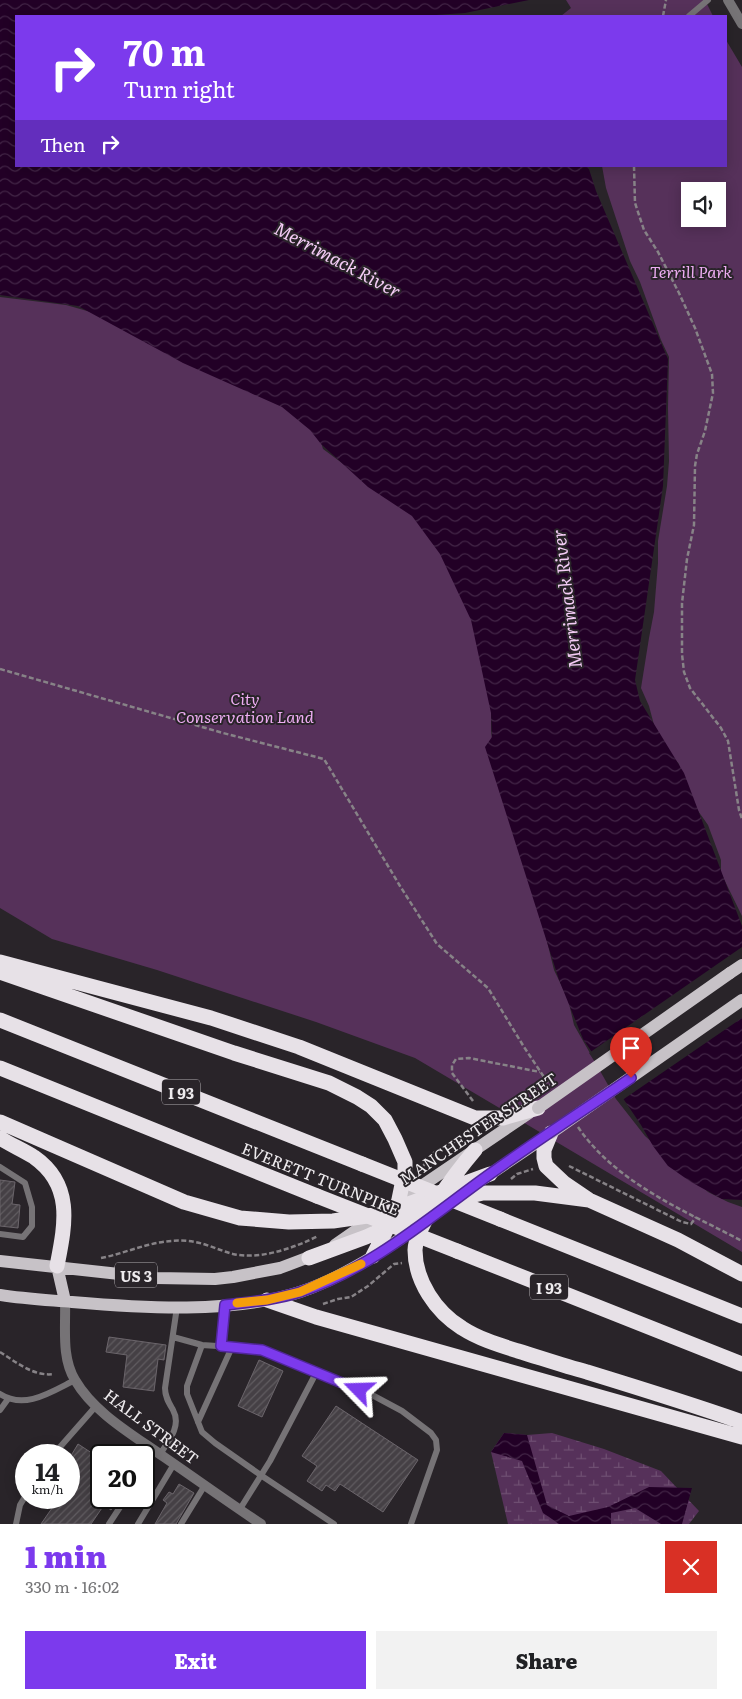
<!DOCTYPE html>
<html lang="en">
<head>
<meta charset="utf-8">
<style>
  :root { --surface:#fff; --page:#f2f2f2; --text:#202124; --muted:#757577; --accent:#7c3aed }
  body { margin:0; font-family:Literata,serif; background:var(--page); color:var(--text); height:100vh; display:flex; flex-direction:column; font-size:19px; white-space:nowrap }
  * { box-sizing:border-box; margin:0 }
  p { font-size:16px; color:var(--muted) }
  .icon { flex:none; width:28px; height:28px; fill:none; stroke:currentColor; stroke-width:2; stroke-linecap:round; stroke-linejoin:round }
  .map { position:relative; height:1524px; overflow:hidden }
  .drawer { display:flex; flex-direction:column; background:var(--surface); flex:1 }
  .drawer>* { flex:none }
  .banner { position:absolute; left:15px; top:15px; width:712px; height:152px; border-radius:0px; box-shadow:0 2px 12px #0003; background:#7c3aed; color:#fff; overflow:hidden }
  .controls { position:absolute; left:681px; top:182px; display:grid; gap:10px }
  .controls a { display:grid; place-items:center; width:45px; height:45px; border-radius:0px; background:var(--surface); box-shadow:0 2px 12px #0003; font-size:25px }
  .speed { position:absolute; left:15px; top:1444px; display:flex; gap:10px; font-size:25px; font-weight:700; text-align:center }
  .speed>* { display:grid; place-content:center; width:65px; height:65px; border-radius:50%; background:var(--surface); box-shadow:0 2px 12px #0003; line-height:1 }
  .speed small { font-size:12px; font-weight:400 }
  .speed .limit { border:2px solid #111; border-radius:8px; background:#fff; color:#111 }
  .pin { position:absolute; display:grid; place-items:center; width:42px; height:42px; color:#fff; margin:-51px -21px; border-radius:50% 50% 50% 0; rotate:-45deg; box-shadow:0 0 5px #0007 }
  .pin .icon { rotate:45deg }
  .me { position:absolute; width:55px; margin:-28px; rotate:292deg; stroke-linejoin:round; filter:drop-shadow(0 0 4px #0008) }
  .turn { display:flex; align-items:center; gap:18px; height:105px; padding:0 25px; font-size:22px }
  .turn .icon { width:65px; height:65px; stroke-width:2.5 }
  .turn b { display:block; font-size:35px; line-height:42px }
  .then { display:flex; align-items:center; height:48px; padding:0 25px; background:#0003; gap:10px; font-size:19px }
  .round { display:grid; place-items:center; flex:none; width:52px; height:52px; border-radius:0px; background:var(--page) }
  .headline { display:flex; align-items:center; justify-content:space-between; height:85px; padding:0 25px }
  h1 { font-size:30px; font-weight:800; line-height:38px; color:var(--accent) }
  .cta { display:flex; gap:10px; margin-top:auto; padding:10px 25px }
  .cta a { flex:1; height:58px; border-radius:0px; background:var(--accent); color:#fff; font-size:20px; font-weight:800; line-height:58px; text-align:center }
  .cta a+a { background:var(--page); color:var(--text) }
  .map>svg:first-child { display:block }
  .wetland { fill:url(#wetland-marsh) }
  .green { fill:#56315a; fill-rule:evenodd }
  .water { fill:url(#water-waves) }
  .pier { fill:#292429 }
  .building { fill:url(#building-hatch); stroke:#6b656b }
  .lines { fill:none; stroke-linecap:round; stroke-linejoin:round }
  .path { stroke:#878387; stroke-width:2.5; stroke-dasharray:5 2.5; stroke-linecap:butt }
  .service { stroke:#767376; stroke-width:6 }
  .minor { stroke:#767376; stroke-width:10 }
  .tertiary { stroke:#767376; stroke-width:10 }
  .primary { stroke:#c7c2c7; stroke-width:12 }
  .motorway { stroke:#e7e1e7; stroke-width:15 }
  .primary-bridge { stroke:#c7c2c7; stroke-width:12 }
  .motorway-bridge { stroke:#e7e1e7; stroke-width:15 }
  .route-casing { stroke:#51269a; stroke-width:12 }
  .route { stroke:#7c3aed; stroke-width:9 }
  .slow { stroke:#f59e0b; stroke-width:9 }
  .labels { text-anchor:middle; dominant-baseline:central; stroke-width:4; stroke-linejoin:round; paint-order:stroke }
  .shield { fill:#292429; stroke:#b3afb3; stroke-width:1 }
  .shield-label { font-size:15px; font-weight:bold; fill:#eeebee }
  .park-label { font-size:16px; font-style:italic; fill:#eeadf3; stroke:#292429 }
  .street-label { font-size:16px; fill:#eeebee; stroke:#292429 }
  .water-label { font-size:18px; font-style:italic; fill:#f4ccf6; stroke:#292429 }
</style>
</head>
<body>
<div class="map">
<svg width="742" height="1524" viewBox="0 0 742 1524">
  <defs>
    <pattern id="wetland-marsh" width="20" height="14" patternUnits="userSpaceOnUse" patternTransform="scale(1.25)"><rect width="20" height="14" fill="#56315a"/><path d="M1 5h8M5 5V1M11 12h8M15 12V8" fill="none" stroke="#6f4f72"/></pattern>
    <pattern id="water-waves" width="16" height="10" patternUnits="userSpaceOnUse" patternTransform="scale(1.25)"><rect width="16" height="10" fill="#220026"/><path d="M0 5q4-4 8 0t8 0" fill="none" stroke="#422546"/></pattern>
    <pattern id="building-hatch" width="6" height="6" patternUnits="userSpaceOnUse" patternTransform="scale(1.25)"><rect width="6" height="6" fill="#454045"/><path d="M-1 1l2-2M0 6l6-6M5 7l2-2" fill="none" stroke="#605c60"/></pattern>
  </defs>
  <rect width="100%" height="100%" fill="#292429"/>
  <path class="wetland" d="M504,1433l23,2 25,-2 52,16 57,22 38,40 -10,13h-181l-17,-72z"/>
  <path class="green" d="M566,0h139l8,16h-152l10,-8z
    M726,40l16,27v849l-21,-43v-13l-13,-35 -12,-17 -15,-30 -2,-14 -21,-24 -9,-34 -8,-18 8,-50 5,-26 4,-49v-22l9,-55 2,-25 -1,-53 1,-51 -8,-17 -21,-58 -10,-21 -24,-73 -4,-22h124zM690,191h28v28h-28z
    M0,297l66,8 53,15 91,35 107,74 6,20 38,28 46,30 62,71 22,104v49l5,41 48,157 10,41 14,29 6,26 42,74 29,37 63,56 20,10 14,5v45l-327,-194 -99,-36 -159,-52 -105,-31 -52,-31z"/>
  <path class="water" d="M0,0h529l-64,13 -44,3h-405v150h572l8,25 72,168 -5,127 -28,194 5,21 44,72 58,153v274l-20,-1 -31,-17 -23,-16 -15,-20 -12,-21 -58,-86 -24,-59 -74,-233 7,-10 -1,-24 -20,-93 -31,-66 -28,-38 -44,-29 -47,-43 -11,-14 -28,-23 -99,-44 -105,-57 -78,-11z
    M504,1433l23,2 20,70 22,11 39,-9 41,-20 43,1 -10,36h-21l-26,-16 -24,5v11h-52l-16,-11 -21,-52 -31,-9z"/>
  <path class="pier" d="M742,947v71l-121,83 -32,-48z"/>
  <path class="building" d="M0,1180l15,2 -3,22 8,1 -2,23 -18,-2z
    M109,1337l57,8 -2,15 -6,-1 -4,32 -31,-4 4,-32 -21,-3z
    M259,1360l24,11 -21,46 -24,-11z
    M336,1406l82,54 -35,52 -43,-28 -5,7 -9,-6 -4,6 -15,-10 10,-15 -15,-10z
    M78,1444l23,15v39h18l-8,12 -7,-5 -13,19h-50l18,-26h10v-16l8,-12 -8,-6v-5z
    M179,1484l15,9 -18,31h-21l12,-21 -4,-3 6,-8 4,2z"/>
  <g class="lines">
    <path class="path" d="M663,16l3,-16
      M634,166l1,37 9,27 14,22 21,41 16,35 17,46 1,19 -8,38 -8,23 -2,12 -1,59 -7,34 -5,44v51l2,18 6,16 31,40 7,13 11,69 3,9
      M0,669l223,64 101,26 76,127 37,58 51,44 36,59 26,39
      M473,1101l-21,-28v-8l4,-6 13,-1 71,14
      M578,1127c38,56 107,84 164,114
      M569,1166l113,56 9,2 5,-7
      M417,1170c8,-3 9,-9 14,-15 12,-11 29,-11 38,-24
      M511,1179l6,-5 16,-5
      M101,1258c30,-6 55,-20 87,-17 15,1 30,9 45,13 27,6 61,-6 85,-18
      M323,1304l15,-5 13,-2 17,-11 26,-22 8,-1
      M0,1352c16,10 34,25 54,22"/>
    <path class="service" d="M689,16l19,-16
      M0,1167l25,16 7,24v19l-9,11 -23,-3
      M173,1337l29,8 30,2
      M202,1345l-15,41v8l15,38 13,11 47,33 72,48
      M221,1346l4,-41
      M316,1373l58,23 28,15 29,22 5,7 1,10 -26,74
      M0,1394c25,16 51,-2 75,-14
      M0,1410l8,-11
      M198,1422l34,-75 30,3 54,23 -46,88 -30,48
      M160,1454c8,-12 22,-28 13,-44 -4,-7 -8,-13 -8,-22l12,-81
      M53,1455l43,-49
      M144,1469l11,-18
      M16,1524l4,-19 6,-10
      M109,1524l17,-26
      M138,1524l36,-60
      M181,1524l24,-39"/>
    <path class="minor" d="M65,1301c1,26 -4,56 10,79 19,33 58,55 89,77 32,22 64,45 97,67"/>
    <path class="tertiary" d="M728,0l14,24"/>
    <path class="primary" d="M730,973l12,-8
      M483,1179l68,-46
      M395,1204l134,-91
      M335,1245l43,-30
      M0,1261l156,17 59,1 18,-2 47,-9 37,-14
      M57,1266l8,35
      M0,1295c24,4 48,5 72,7 71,6 159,12 228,-10 42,-14 81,-39 116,-64"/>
    <path class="motorway" d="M0,962l211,56 88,29 176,71h28l35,-10
      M0,972l234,81 95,30 28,14 14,9 14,14 10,19 10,23v8l-8,39 -24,47
      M0,1020l362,144
      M0,1068l317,128
      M0,1122l184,80 56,16 49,4 44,-1 48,-7 109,-40
      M551,1133l-7,17v8l2,8 18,17 25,17 89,40 64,34
      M0,1138c11,7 23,12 34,19 40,28 31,68 23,109
      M475,1150c-17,20 -59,74 -60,100 0,31 21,62 47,78 17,11 37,17 56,23 23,7 46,15 69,21 52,16 104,32 155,50
      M500,1219l242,97
      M457,1251l285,113
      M309,1258l57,-21 68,-31 23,-7 26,-6h52l54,7
      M267,1300l49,17 426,120"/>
    <path class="primary-bridge" d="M538,1108l192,-135
      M551,1133l191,-133"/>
    <path class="motorway-bridge" d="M362,1164l138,55
      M317,1196l140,55"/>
  </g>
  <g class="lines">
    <defs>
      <path id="route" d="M359,1390l-97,-40 -41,-4 4,-41c25,-3 50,-5 75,-13 71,-23 130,-75 190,-118 46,-33 94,-64 141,-96"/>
    </defs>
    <use href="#route" class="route-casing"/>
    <use href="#route" class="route"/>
    <path class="slow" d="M237,1303l30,-3 33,-8 61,-28"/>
  </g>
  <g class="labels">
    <g class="shield">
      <rect x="162" y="1079.5" width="38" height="25" rx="4"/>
      <rect x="115" y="1262.5" width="42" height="25" rx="4"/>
      <rect x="530" y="1274.5" width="38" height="25" rx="4"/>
    </g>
    <g class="shield-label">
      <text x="181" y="1092">I 93</text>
      <text x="136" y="1275">US 3</text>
      <text x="549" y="1287">I 93</text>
    </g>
    <g class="park-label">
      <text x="691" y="271">Terrill Park</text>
      <text x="245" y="698">City<tspan x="245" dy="18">Conservation Land</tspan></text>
    </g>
    <g class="street-label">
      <text transform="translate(478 1128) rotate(-34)">MANCHESTER STREET</text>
      <text transform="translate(321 1178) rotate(22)">EVERETT TURNPIKE</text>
      <text transform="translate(152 1426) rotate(37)">HALL STREET</text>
    </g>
    <g class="water-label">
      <text transform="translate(338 259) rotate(28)">Merrimack River</text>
      <text transform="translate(566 599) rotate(-97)">Merrimack River</text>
    </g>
  </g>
</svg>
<div class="controls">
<a><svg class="icon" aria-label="sound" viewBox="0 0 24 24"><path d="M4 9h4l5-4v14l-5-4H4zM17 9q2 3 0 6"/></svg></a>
</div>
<div class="speed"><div>14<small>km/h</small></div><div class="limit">20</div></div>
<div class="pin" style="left:631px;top:1078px;background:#d93025"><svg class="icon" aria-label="arrive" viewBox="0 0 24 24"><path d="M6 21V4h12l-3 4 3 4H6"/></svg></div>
<svg class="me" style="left:359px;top:1390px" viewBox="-20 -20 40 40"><path d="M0-17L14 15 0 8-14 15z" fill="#7c3aed" stroke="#fff" stroke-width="4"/></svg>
<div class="banner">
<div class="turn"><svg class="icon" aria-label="right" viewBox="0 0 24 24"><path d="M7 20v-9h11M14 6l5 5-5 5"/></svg><div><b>70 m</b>Turn right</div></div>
<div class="then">Then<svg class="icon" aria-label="right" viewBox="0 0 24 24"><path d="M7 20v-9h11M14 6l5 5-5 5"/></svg></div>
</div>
</div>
<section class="drawer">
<div class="headline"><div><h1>1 min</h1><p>330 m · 16:02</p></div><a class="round" style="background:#d93025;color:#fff"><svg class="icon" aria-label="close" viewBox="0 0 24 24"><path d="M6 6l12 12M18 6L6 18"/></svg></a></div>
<div class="cta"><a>Exit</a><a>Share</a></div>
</section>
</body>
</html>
